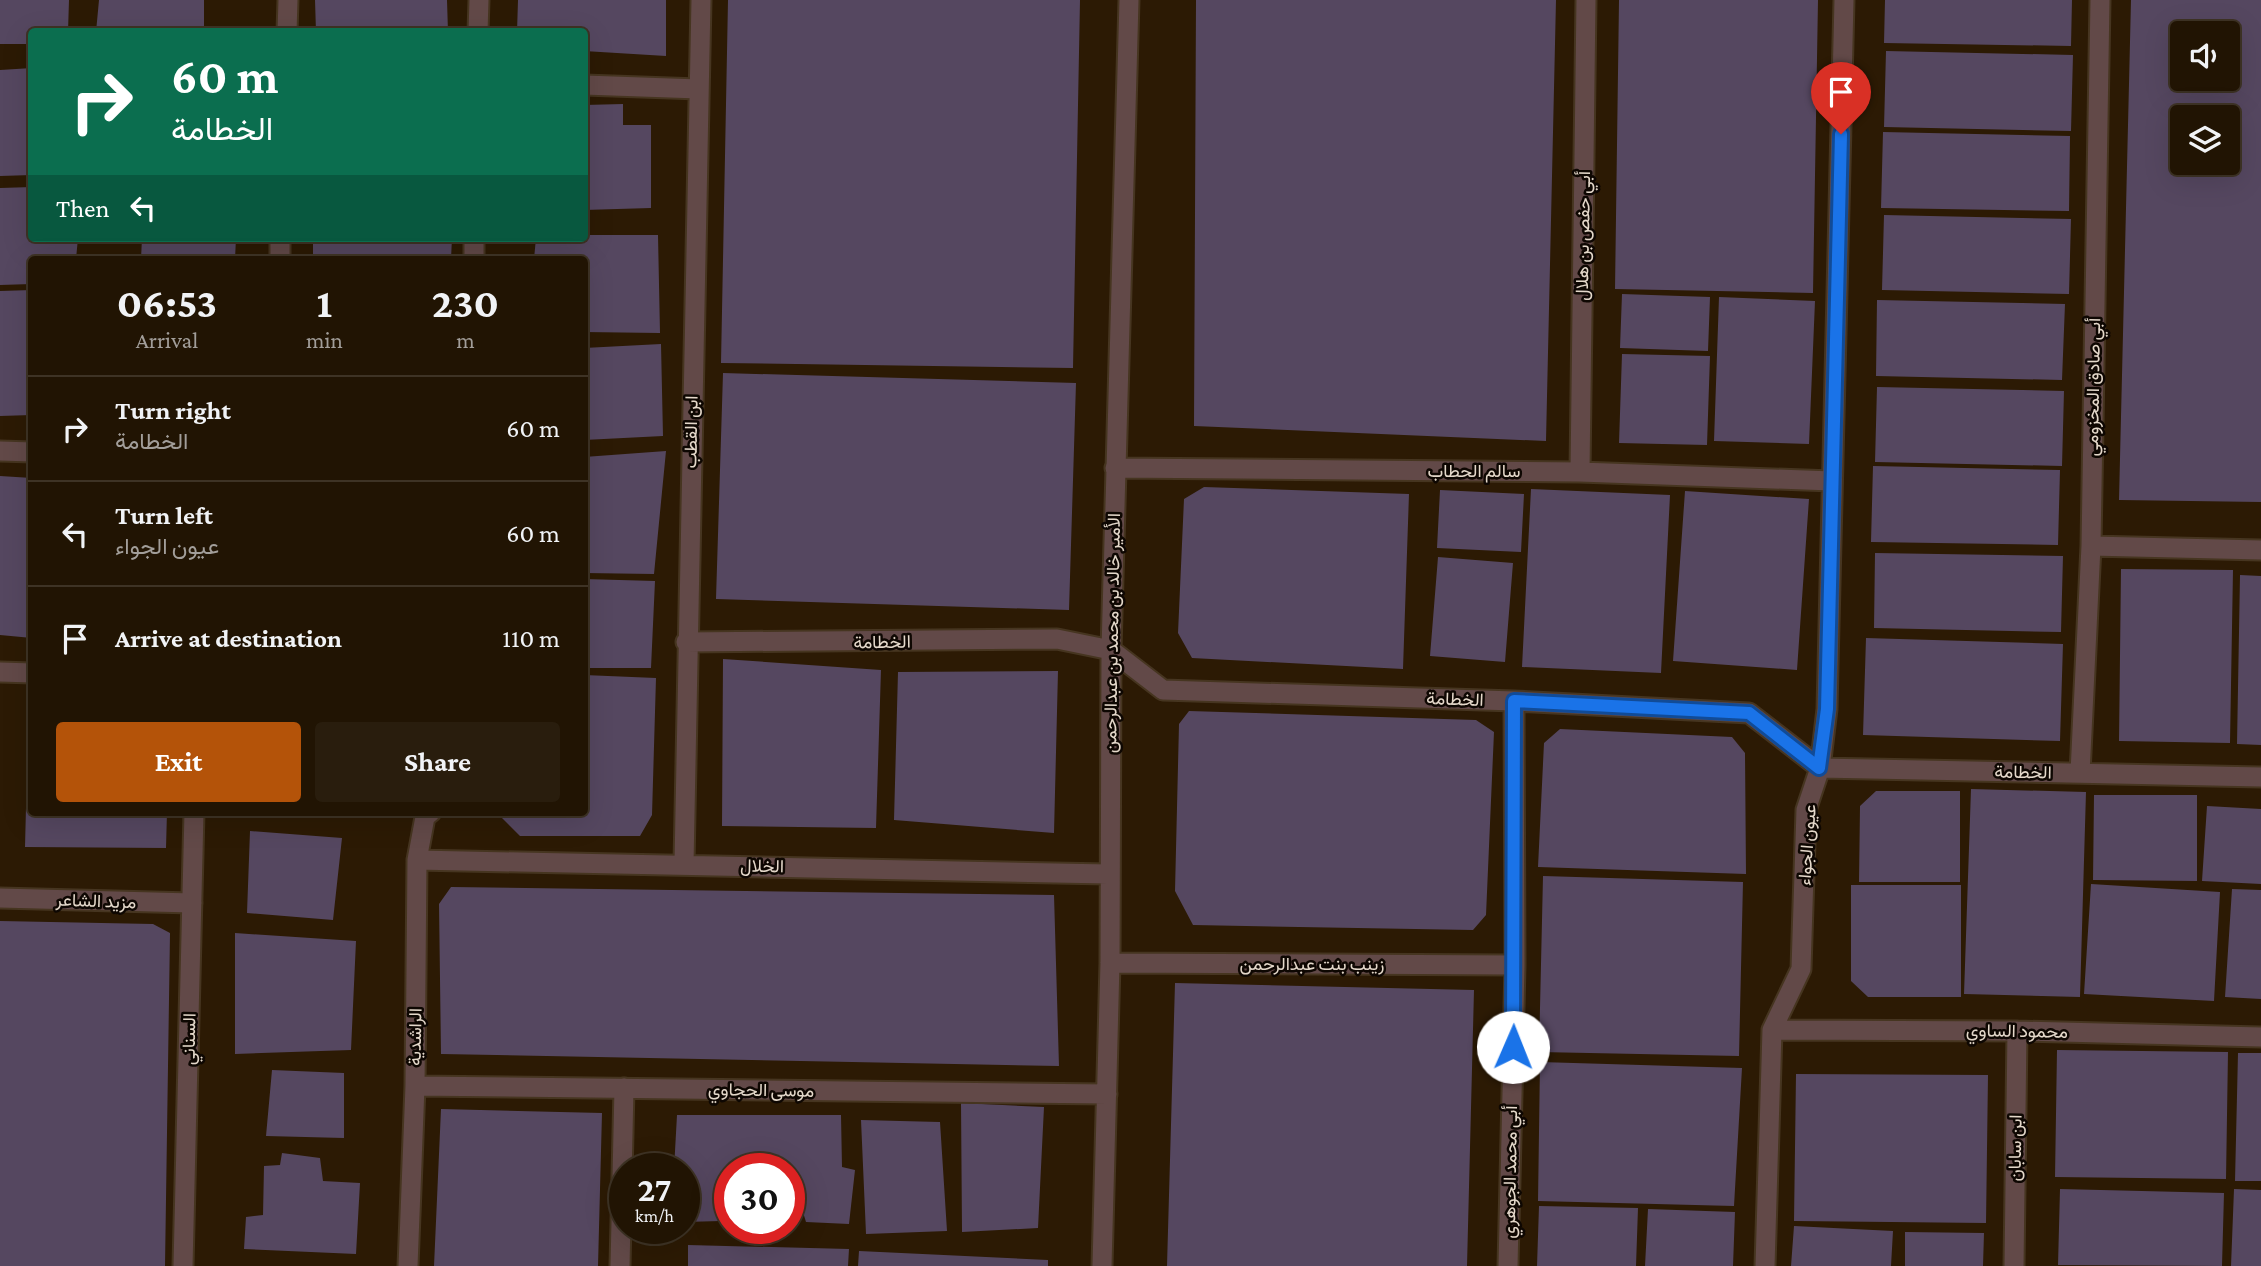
<!DOCTYPE html>
<html lang="en">
<head>
<meta charset="utf-8">
<style>
  :root { --surface:#211403; --page:#291d0d; --text:#f1f3f6; --muted:#a29e9a; --line:#3e3325; --accent:#b45309 }
  body { margin:0; font-family:"Crimson Pro",Vazirmatn,serif; background:var(--page); color:var(--text); height:100vh; display:flex; flex-direction:column; font-size:26px; white-space:nowrap }
  * { box-sizing:border-box; margin:0 }
  p { font-size:23px; color:var(--muted) }
  .icon { flex:none; width:38px; height:38px; fill:none; stroke:currentColor; stroke-width:2; stroke-linecap:round; stroke-linejoin:round }
  .map { position:relative; flex:1; overflow:hidden }
  .side { position:absolute; left:28px; top:256px; width:560px; height:560px; display:flex; flex-direction:column; background:var(--surface); border-radius:7px; box-shadow:0 7px 28px #0002,0 0 0 2px var(--line) }
  .side>* { flex:none }
  .top-card { position:absolute; left:28px; top:28px; width:560px; height:214px; border-radius:7px; box-shadow:0 7px 28px #0002,0 0 0 2px var(--line); background:#0b6e4f; color:#fff; overflow:hidden }
  .controls { position:absolute; left:2170px; top:21px; display:grid; gap:14px }
  .controls a { display:grid; place-items:center; width:70px; height:70px; border-radius:7px; background:var(--surface); box-shadow:0 7px 28px #0002,0 0 0 2px var(--line); font-size:35px }
  .speed { position:absolute; left:609px; top:1153px; display:flex; gap:14px; font-size:35px; font-weight:700; text-align:center }
  .speed>* { display:grid; place-content:center; width:91px; height:91px; border-radius:50%; background:var(--surface); box-shadow:0 7px 28px #0002,0 0 0 2px var(--line); line-height:1 }
  .speed small { font-size:18px; font-weight:400 }
  .speed .limit { border:10px solid #d22; background:#fff; color:#111 }
  .pin { position:absolute; display:grid; place-items:center; width:60px; height:60px; color:#fff; margin:-72px -30px; border-radius:50% 50% 50% 0; rotate:-45deg; box-shadow:0 0 7px #0007 }
  .pin .icon { rotate:45deg }
  .me { position:absolute; width:77px; margin:-38px; rotate:1deg; stroke-linejoin:round; filter:drop-shadow(0 0 5px #0008) }
  .turn { display:flex; align-items:center; gap:24px; height:147px; padding:0 28px; font-size:32px }
  .turn .icon { width:91px; height:91px; stroke-width:2.5 }
  .turn b { display:block; font-size:49px; line-height:60px }
  .then { display:flex; align-items:center; height:66px; padding:0 28px; background:#0003; gap:14px; font-size:26px }
  .eta { display:flex; justify-content:space-evenly; align-items:center; height:119px; text-align:center }
  .eta b { font-size:42px; font-weight:700; line-height:49px }
  .button { display:flex; gap:14px; margin-top:auto; padding:14px 28px }
  .button a { flex:1; height:80px; border-radius:7px; background:var(--accent); color:#fff; font-size:28px; font-weight:700; line-height:80px; text-align:center }
  .button a+a { background:var(--page); color:var(--text) }
  ul { padding:0; list-style:none }
  li { display:flex; align-items:center; gap:21px; height:105px; padding:0 28px; border-top:2px solid var(--line) }
  li div { flex:1 }
  li b { display:block; font-size:26px }
  li em { font-style:normal }
  .map>svg:first-child { display:block }
  .building { fill:#554760; fill-rule:evenodd }
  .lines { fill:none; stroke-linecap:round; stroke-linejoin:round }
  .minor-casing { stroke:#463520; stroke-width:23 }
  .minor { stroke:#624948; stroke-width:19 }
  .route-casing { stroke:#114b97; stroke-width:18 }
  .route { stroke:#1a73e8; stroke-width:12 }
  .labels { text-anchor:middle; dominant-baseline:central; stroke-width:5; stroke-linejoin:round; paint-order:stroke }
  .street-label { font-size:18px; fill:#e4d8ca; stroke:#0e0702 }
</style>
</head>
<body>
<div class="map">
<svg width="2261" height="1266" viewBox="0 0 2261 1266">
  <rect width="100%" height="100%" fill="#2c1a04"/>
  <path class="building" d="M0,0h69l-1,32h-36v12h-32z
    M99,0h105v32h-108z
    M315,0h132l1,32h-132z
    M518,0h148v56l-82,-5v-19h-67z
    M728,0h352l-7,368 -352,-5z
    M1196,0h360l-10,441 -352,-15z
    M1619,0h199l-5,293 -198,-4z
    M1885,0h187l-1,46 -187,-3z
    M2131,0h130v502l-142,-2zM2182,33h46v46h-46zM2182,117h46v46h-46z
    M1886,51l187,4 -2,76 -187,-4z
    M32,68v107l-32,1v-106z
    M623,104v21h28v83l-67,2v-105z
    M1883,132l187,4 -1,75 -188,-3z
    M32,187v51h46l-2,21h-44v25l-32,1v-97z
    M1884,215l187,4 -2,75 -187,-4z
    M584,235h74l2,98 -76,-1v-73h-50l2,-21h48z
    M142,238h94l-1,21h-94z
    M313,238h139l-1,21h-138z
    M32,290v125l-32,1v-125z
    M1622,294l88,3 -2,54 -88,-3z
    M1719,297l96,4 -6,143 -95,-3z
    M1877,300l188,4 -3,76 -186,-4z
    M661,344l2,92 -79,4v-92z
    M1622,354l88,2 -3,89 -88,-2z
    M723,373l353,10 -7,227 -353,-11z
    M1877,387l187,4 -2,75 -187,-4z
    M666,451l-12,123 -70,-1v-116z
    M1873,466l187,4 -2,75 -187,-3z
    M0,476l32,2v160l-32,-3z
    M1204,487l205,7 -6,175 -211,-11 -14,-25 6,-134z
    M1531,489l139,6 -9,178 -139,-6z
    M1440,490l84,4 -3,58 -84,-4z
    M1685,491l124,8 -12,171 -124,-9z
    M1875,553l188,3 -2,76 -187,-4z
    M1438,557l75,6 -8,99 -75,-6z
    M2121,569l112,1 -3,173 -111,-2z
    M2240,575l21,1v169l-24,-1z
    M584,579l71,2 -4,87h-67z
    M1866,638l197,6 -3,97 -197,-6z
    M723,659l158,11 -5,158 -154,-2z
    M1058,671l-4,162 -160,-13 4,-148z
    M584,675l72,3 -4,137 -12,21h-120l-18,-18v-6h82z
    M29,688h3v124h135l-1,36 -141,-1z
    M1189,711l287,9 18,12 -8,183 -13,15 -280,-5 -18,-34 4,-167z
    M1560,729l172,8 13,16 1,121 -208,-7 6,-124z
    M1971,789l115,3 -6,205 -116,-3z
    M1876,791h84v91h-101l1,-76z
    M2094,795h103v86l-104,-1z
    M2207,806l54,3v75l-59,-3z
    M250,831l92,7 -9,82 -86,-7z
    M1543,876l200,6 -4,174 -200,-4z
    M2091,884l129,8 -6,109 -130,-7z
    M1851,885h110v112h-93l-17,-16z
    M451,887l603,8 5,171 -618,-12 -2,-150z
    M2232,889l29,1v109l-36,-2z
    M0,921l153,3 17,9 -5,333h-165z
    M235,933l121,8 -5,109 -116,4z
    M1175,983l299,7 -7,276h-300z
    M2057,1050l171,2 -2,127 -171,-2z
    M2238,1053h23v128h-26z
    M1540,1062l202,6 -8,138 -196,-5z
    M272,1070l72,3v65l-78,-2z
    M1796,1074l192,1 -2,148 -192,-2z
    M961,1103l83,4 -6,121 -76,4z
    M441,1109l161,4 -4,153h-164z
    M677,1115h164l1,52 13,3 -6,54 -43,-2 -4,-13h-13v-40h-59v45l-9,7 -37,1v-53h-10z
    M861,1120l79,2 7,109 -81,3z
    M282,1153l38,5 3,23 37,2 -4,71 -112,-5 2,-32 17,-2 1,-49 16,-1z
    M2060,1189l164,4 -2,73 -164,-1z
    M2234,1189l27,1v76h-30z
    M1539,1206l99,2 -2,58h-99z
    M1648,1209l87,3 -2,54h-88z
    M1794,1226l99,5 -2,35h-100z
    M1905,1232l79,1 -1,33h-78z
    M688,1245l161,4 -1,17h-160z
    M859,1251l189,9v6h-190z"/>
  <g class="lines">
    <defs>
      <path id="minor" d="M287,32l1,-32
        M478,32l1,-32
        M584,85l115,4
        M280,259v-21
        M474,259v-21
        M0,451l32,1
        M1115,468l465,4 252,9
        M1580,472l6,-472
        M2091,546l170,4
        M686,642l371,-3 54,11 52,40 351,11 235,12 71,55 441,9
        M0,672l32,1
        M2080,773l11,-227 9,-546
        M417,860l691,14
        M684,864l17,-864
        M0,898l192,5
        M1110,963l405,2
        M1772,1030l245,1 244,6
        M415,1086l692,8
        M183,1266l11,-454
        M408,1266l7,-180 2,-226 8,-43 6,-5
        M620,1266l4,-178
        M1102,1266l8,-303 1,-313 18,-650
        M1508,1266l7,-301 -1,-264
        M1765,1266l7,-236 29,-61 5,-159 14,-42 7,-59 17,-709
        M2014,1266l3,-235"/>
    </defs>
    <use href="#minor" class="minor-casing"/>
    <use href="#minor" class="minor"/>
  </g>
  <g class="lines">
    <defs>
      <path id="route" d="M1513,1047l1,-346 235,12 70,55 8,-59 14,-575"/>
    </defs>
    <use href="#route" class="route-casing"/>
    <use href="#route" class="route"/>
  </g>
  <g class="labels">
    <g class="street-label">
      <text transform="translate(1583 236) rotate(-89)">أبي حفص بن هلال</text>
      <text transform="translate(2093 387) rotate(-89)">أبي صادق المخزومي</text>
      <text transform="translate(691 432) rotate(-89)">ابن القطب</text>
      <text x="1474" y="471">سالم الحطاب</text>
      <text transform="translate(1112 633) rotate(-89)">الأمير خالد بن محمد بن عبدالرحمن</text>
      <text transform="translate(882 642) rotate(-1)">الخطامة</text>
      <text transform="translate(1455 699) rotate(2)">الخطامة</text>
      <text transform="translate(2023 772) rotate(1)">الخطامة</text>
      <text transform="translate(1807 845) rotate(-86)">عيون الجواء</text>
      <text transform="translate(762 866) rotate(1)">الخلال</text>
      <text transform="translate(96 901) rotate(2)">مزيد الشاعر</text>
      <text x="1312" y="964">زينب بنت عبدالرحمن</text>
      <text transform="translate(2017 1031) rotate(1)">محمود الساوي</text>
      <text transform="translate(415 1037) rotate(-89)">الراشدية</text>
      <text transform="translate(189 1039) rotate(-89)">السناني</text>
      <text transform="translate(761 1090) rotate(1)">موسى الحجاوي</text>
      <text transform="translate(2015 1148) rotate(-89)">ابن سابان</text>
      <text transform="translate(1510 1172) rotate(-89)">أبي محمد الجوهري</text>
    </g>
  </g>
</svg>
<div class="controls">
<a><svg class="icon" aria-label="sound" viewBox="0 0 24 24"><path d="M4 9h4l5-4v14l-5-4H4zM17 9q2 3 0 6"/></svg></a>
<a><svg class="icon" aria-label="layers" viewBox="0 0 24 24"><path d="M12 4l9 5-9 5-9-5zM3 14l9 5 9-5"/></svg></a>
</div>
<div class="speed"><div>27<small>km/h</small></div><div class="limit">30</div></div>
<div class="pin" style="left:1841px;top:134px;background:#d93025"><svg class="icon" aria-label="arrive" viewBox="0 0 24 24"><path d="M6 21V4h12l-3 4 3 4H6"/></svg></div>
<svg class="me" style="left:1513px;top:1047px" viewBox="-20 -20 40 40"><circle r="19" fill="#fff"/><path d="M0-13L10 11 0 6-10 11z" fill="#1a73e8"/></svg>
<div class="top-card">
<div class="turn"><svg class="icon" aria-label="right" viewBox="0 0 24 24"><path d="M7 20v-9h11M14 6l5 5-5 5"/></svg><div><b>60 m</b>الخطامة</div></div>
<div class="then">Then<svg class="icon" aria-label="left" viewBox="0 0 24 24"><path d="M17 20v-9H6M10 6l-5 5 5 5"/></svg></div>
</div>
<section class="side">
<div class="eta">
<div><b>06:53</b><p>Arrival</p></div>
<div><b>1</b><p>min</p></div>
<div><b>230</b><p>m</p></div>
</div>
<ul>
<li><svg class="icon" aria-label="right" viewBox="0 0 24 24"><path d="M7 20v-9h11M14 6l5 5-5 5"/></svg><div><b>Turn right</b><p>الخطامة</p></div><em>60 m</em></li>
<li><svg class="icon" aria-label="left" viewBox="0 0 24 24"><path d="M17 20v-9H6M10 6l-5 5 5 5"/></svg><div><b>Turn left</b><p>عيون الجواء</p></div><em>60 m</em></li>
<li><svg class="icon" aria-label="arrive" viewBox="0 0 24 24"><path d="M6 21V4h12l-3 4 3 4H6"/></svg><div><b>Arrive at destination</b></div><em>110 m</em></li>
</ul>
<div class="button"><a>Exit</a><a>Share</a></div>
</section>
</div>
</body>
</html>
